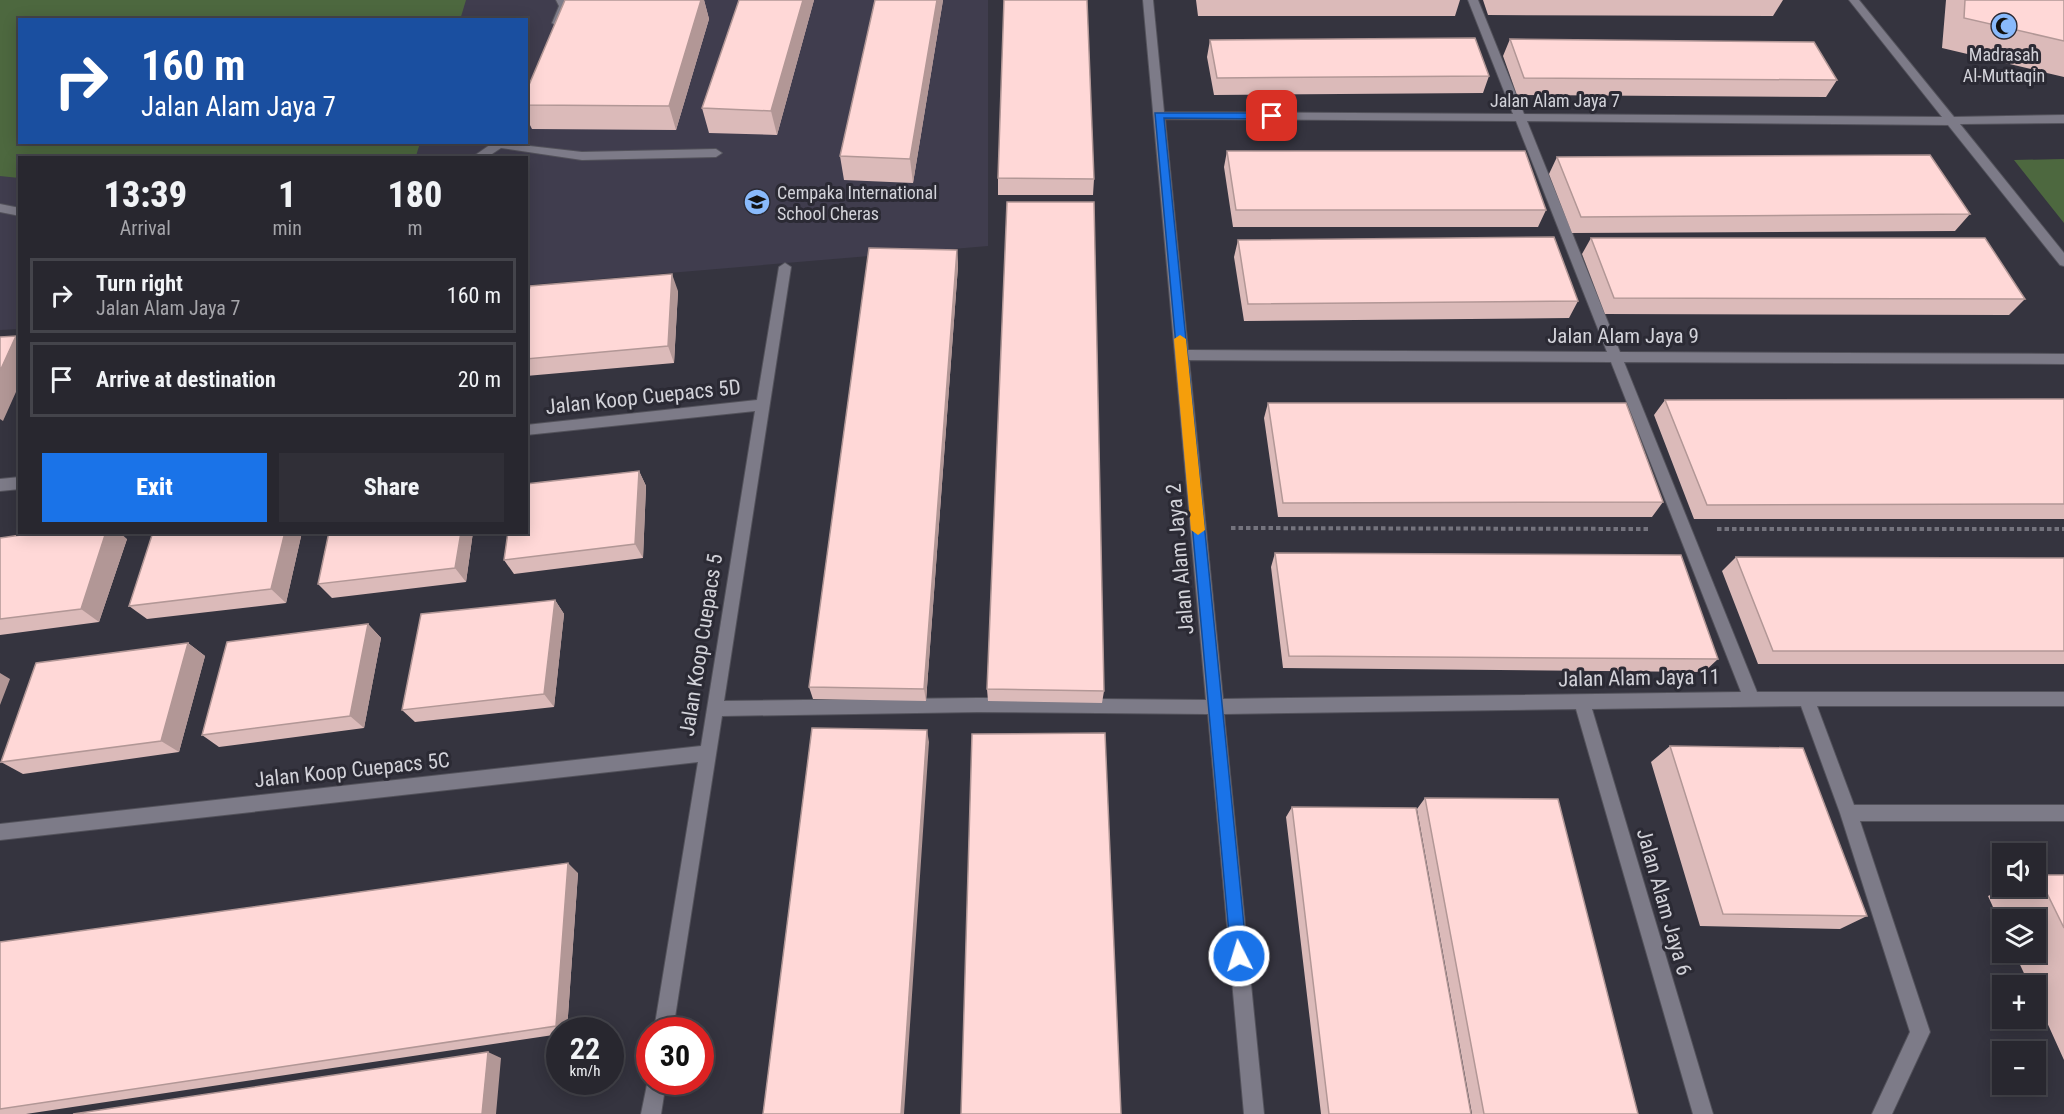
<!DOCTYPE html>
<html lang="en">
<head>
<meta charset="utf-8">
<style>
  :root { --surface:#28272f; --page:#302f37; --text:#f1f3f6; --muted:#a5a5aa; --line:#44444b; --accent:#1a73e8 }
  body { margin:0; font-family:"Roboto Condensed",sans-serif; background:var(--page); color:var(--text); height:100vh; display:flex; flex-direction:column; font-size:22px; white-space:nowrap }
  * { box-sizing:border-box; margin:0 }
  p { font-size:20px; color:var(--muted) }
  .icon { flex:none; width:33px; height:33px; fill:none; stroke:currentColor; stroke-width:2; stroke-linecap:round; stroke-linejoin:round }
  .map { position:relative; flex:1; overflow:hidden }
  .details { position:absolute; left:18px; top:156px; width:510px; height:378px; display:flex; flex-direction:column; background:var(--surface); border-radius:0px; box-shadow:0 3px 15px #0003,0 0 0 2px var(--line) }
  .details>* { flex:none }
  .hud { position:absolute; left:18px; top:18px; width:510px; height:126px; border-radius:0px; box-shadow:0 3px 15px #0003,0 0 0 2px var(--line); background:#1a4fa0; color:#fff; overflow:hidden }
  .fabs { position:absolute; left:1992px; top:843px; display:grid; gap:12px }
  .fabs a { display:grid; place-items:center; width:54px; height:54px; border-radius:0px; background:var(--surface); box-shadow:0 3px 15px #0003,0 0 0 2px var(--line); font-size:30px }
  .speed { position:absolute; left:546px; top:1017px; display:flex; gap:12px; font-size:30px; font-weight:700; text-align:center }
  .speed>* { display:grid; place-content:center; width:78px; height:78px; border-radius:50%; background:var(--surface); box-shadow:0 3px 15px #0003,0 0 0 2px var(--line); line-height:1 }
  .speed small { font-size:15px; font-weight:400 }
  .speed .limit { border:9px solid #d22; background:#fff; color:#111 }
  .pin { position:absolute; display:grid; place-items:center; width:51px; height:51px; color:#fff; margin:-26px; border-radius:12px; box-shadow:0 3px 9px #0006 }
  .me { position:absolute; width:66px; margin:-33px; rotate:355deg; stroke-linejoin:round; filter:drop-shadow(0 0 4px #0008) }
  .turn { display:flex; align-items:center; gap:21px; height:126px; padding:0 24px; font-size:27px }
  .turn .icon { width:78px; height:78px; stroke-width:2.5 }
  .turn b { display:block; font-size:42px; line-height:51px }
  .eta { display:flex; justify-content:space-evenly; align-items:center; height:102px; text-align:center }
  .eta b { font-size:36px; font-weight:800; line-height:42px }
  .button { display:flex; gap:12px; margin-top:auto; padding:12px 24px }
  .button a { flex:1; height:69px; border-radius:0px; background:var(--accent); color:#fff; font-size:24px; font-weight:800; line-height:69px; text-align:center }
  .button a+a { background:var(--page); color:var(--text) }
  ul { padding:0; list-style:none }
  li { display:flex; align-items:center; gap:18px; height:75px; margin:0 12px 9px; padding:0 12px; border:3px solid var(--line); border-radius:0px }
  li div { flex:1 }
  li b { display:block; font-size:22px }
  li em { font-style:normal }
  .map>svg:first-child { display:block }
  .built { fill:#403d4e; fill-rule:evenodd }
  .green { fill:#4d683f }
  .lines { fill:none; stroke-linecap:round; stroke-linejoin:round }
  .minor-casing { stroke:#53525b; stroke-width:2 }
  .path { stroke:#74737d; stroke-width:4; stroke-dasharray:4.5 3; stroke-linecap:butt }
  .minor { fill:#7d7b88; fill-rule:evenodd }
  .wall { fill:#dbbab9 }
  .shaded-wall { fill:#b29796 }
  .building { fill:#ffd8d7; stroke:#b29796; stroke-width:1.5 }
  .route { fill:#1a73e8; stroke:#114b97; stroke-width:1.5 }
  .slow { fill:#f59e0b }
  .labels { text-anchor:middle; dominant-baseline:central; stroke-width:6; stroke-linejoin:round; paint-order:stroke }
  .far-poi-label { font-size:18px; fill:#d2d2d9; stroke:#2b2a34 }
  .far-street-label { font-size:18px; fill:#d2d2d9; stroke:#2b2a34 }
  .street-label { font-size:21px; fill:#d2d2d9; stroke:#2b2a34 }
</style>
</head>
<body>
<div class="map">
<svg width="2064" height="1114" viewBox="0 0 2064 1114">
  <rect width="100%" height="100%" fill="#35343f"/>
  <path class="built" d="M0,0h988v246l-461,39 -1,-127h-506l-1,171 -19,1zM20,20h506v122h-506z"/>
  <path class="green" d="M0,0h466l-6,20h-440v122l400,1 -4,13 -14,2h-382l-1,20 -19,-2z
    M2064,159v64l-50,-63z"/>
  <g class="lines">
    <defs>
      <path id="minor" d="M556,0h10l3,6 -7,17 -5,3 -5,-3 7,-17z
        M1143,0h10l11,112 349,2 -45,-114h10l46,114 418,3 -93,-117h10l95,117 110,-2v8l-104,1 104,129v13l-4,-1 -112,-140 -421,-4 93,231 444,2v10l-440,-2 133,330h307v14h-247l37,99h210v16h-204l70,211 -38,82h-20l38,-82 -70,-219 -39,-107 -209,3 121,405h-20l-117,-405 -352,5 40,400h-20l-36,-400 -230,-2 -256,4 -49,314h-19l44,-268 -698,78v-16l701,-78 54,-335 -229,24v-10l231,-25 22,-133 6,-4 6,4 -67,434 254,-3 228,2zM1165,119l351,2 91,231 -419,-2zM1189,360l422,2 130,330 -518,7z
        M494,142l88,10 134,-3 6,4 -6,4 -134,3 -81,-12 -15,10h-15z
        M0,204l20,4v8l-20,-4z
        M20,477v12l-20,2v-12z
        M649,1075l1,7h16l-5,32h-20z"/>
    </defs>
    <use href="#minor" class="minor-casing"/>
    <path class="path" d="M1231,528l418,1
      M1717,529h347"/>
    <use href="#minor" class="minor"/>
  </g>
  <path class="wall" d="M565,0h139l5,19 -33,111 -144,-1 -6,-12v-25z
    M739,0h75l-37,135 -68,-2 -7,-25z
    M875,0h68l-30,183 -69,-3 -4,-24z
    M1196,0h264l-5,16h-257z
    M1483,0h300l-10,16 -285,-1z
    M1946,0h118v77l-122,-29z
    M1510,39l327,41 -11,17 -309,-2 -14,-39z
    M1210,40l279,36 -6,17 -269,2 -7,-38z
    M1227,151l319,59 -8,17h-305l-9,-60z
    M1557,157l413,57 -15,17 -383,2 -23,-59z
    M998,178l96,1 -1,16h-95z
    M1591,238l434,61 -16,16 -404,-1 -23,-60z
    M1238,240l340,61 -9,17 -325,3 -10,-64z
    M957,250l1,16 -32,435 -113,-2 -4,-12z
    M678,291l-4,72 -148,13v-71z
    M2064,399v120h-370l-40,-104 11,-15z
    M1268,403l395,99 -11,15h-374l-14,-99z
    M639,471l7,15 -3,72 -129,16 -10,-14z
    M153,532h149l-16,71 -139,16 -18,-13z
    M329,532h144l-7,50 -134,16 -14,-14z
    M0,538l127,1 -28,83 -99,13z
    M1275,553l443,106 -14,13 -421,-4 -12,-101z
    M1736,557l328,1v106h-306l-36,-93z
    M555,600l9,14 -10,93 -139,15 -13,-12z
    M368,624l13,14 -17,90 -145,19 -17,-12z
    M188,643l17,13 -26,96 -156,22 -22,-12z
    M987,689l117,2 -2,12 -114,-2z
    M1670,746l197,170 -27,13 -140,-3 -49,-164z
    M1425,798l213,316h-166l-55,-305z
    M1292,807l179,307h-150l-35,-297z
    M578,873l-11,157h-7v4l-534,80h-26v-172z
    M2038,875h26v185l-28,-62v-12h-6l-16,-34h22v-32h-34v7l-14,-31 23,-10h25v-10z"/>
  <path class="shaded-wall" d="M701,0h3l5,19 -33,111 -7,-24z
    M803,0h11l-37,135 -6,-24z
    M937,0h6l-30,183 -3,-24z
    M957,250l1,16 -32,435 -2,-12z
    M672,274l6,17 -4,72 -6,-17z
    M16,336l4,3v44l-17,38 -3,-2v-48z
    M639,471l7,15 -3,72 -8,-14z
    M106,532h13l8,7 -28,83 -18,-13z
    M285,532h17l-16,71 -15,-14z
    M461,532h12l-7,50 -11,-14z
    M555,600l9,14 -10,93 -10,-13z
    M368,624l13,14 -17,90 -14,-12z
    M188,643l17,13 -26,96 -18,-11z
    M0,673l10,6 -10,26z
    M927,730l2,12 -25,372h-3z
    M568,863l10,10 -11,157h-3l-8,-4z
    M488,1052l13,6 -5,56h-14z"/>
  <path class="building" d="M565,0h136l-32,106 -143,-1v-13z
    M739,0h64l-32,111 -69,-3z
    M875,0h62l-27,159 -70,-3z
    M1004,0h83l7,179 -96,-1z
    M1965,0h99v41l-100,-23z
    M1475,38l14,38 -272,2 -7,-38z
    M1510,39l304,3 23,38 -313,-2z
    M1227,151h298l21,59h-310z
    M1930,155l40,59 -389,3 -24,-60z
    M1007,202h87l10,489 -117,-2z
    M1554,237l24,64 -330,3 -10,-64z
    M1591,238h394l40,61 -411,-1z
    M869,248l88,2 -33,439 -115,-2z
    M672,274l-4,72 -142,13v-54l4,-19z
    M16,336l-16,35v-34z
    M2064,399v105l-357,1 -42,-105z
    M1268,403h358l37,99 -380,1z
    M639,471l-4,73 -131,16 4,-28h18v-48z
    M42,532h64l-25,77 -81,10v-81z
    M153,532h132l-14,57 -142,17z
    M329,532h132l-6,36 -137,16z
    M1275,553l406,2 37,104 -429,-3z
    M1736,557l328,1v93h-291z
    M555,600l-11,94 -142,16 19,-96z
    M368,624l-18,92 -148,19 25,-93z
    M188,643l-27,98 -160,21 35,-99z
    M812,728l115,2 -26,384h-138z
    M1105,733l16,381h-160l11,-380z
    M1670,746l133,2 64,168 -144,-2z
    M1425,798l133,1 80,315h-154z
    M1292,807l124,1 55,306h-142z
    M568,863l-12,163 -556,83v-167z
    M2038,875h26v53z
    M488,1052l-6,62h-409z"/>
  <path class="route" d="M1155,113h117l5,3 -5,3 -108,-1 83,838 -2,6 -6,2 -6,-2 -2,-6z"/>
  <path class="slow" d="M1180,335l6,4 19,191 -7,5 -7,-5 -17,-191z"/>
  <defs>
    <symbol id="mosque-disc" viewBox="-11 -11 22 22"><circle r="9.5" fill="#89bafc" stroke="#2b2a34"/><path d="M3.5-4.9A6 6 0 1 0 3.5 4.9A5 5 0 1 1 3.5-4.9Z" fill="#111"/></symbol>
    <symbol id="school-disc" viewBox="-11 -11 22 22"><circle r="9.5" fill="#89bafc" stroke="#2b2a34"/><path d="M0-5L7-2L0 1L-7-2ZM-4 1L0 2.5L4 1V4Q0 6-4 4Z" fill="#111"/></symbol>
  </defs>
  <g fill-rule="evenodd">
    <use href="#mosque-disc" x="1989" y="11" width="30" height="30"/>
    <use href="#school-disc" x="742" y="187" width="30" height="30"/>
  </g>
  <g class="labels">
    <g class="far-poi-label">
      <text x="2004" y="54">Madrasah<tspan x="2004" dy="21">Al-Muttaqin</tspan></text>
      <text x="777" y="192" text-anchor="start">Cempaka International<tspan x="777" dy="21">School Cheras</tspan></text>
    </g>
    <g class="far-street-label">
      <text x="1555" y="100">Jalan Alam Jaya 7</text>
    </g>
    <g class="street-label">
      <text x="1623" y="336">Jalan Alam Jaya 9</text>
      <text transform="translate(643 397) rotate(-6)">Jalan Koop Cuepacs 5D</text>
      <text transform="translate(1180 559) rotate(-95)">Jalan Alam Jaya 2</text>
      <text transform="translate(701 645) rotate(-81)">Jalan Koop Cuepacs 5</text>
      <text transform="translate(1639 678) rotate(-1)">Jalan Alam Jaya 11</text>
      <text transform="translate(352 770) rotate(-6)">Jalan Koop Cuepacs 5C</text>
      <text transform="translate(1664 902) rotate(74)">Jalan Alam Jaya 6</text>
    </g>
  </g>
</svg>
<div class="fabs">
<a><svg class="icon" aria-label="sound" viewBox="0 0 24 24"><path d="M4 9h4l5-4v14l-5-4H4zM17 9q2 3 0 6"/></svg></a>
<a><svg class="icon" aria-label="layers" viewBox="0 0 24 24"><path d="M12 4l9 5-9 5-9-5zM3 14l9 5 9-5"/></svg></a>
<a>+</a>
<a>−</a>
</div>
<div class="speed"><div>22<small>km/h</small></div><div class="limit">30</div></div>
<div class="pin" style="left:1272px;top:116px;background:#d93025"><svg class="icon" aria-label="arrive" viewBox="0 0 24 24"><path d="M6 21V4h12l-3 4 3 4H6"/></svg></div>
<svg class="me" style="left:1239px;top:956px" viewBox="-20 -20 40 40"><circle r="17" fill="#1a73e8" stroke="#fff" stroke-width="3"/><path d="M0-11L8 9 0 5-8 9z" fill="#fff"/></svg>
<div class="hud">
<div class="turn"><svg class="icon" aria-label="right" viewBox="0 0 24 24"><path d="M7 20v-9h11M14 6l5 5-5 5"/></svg><div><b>160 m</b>Jalan Alam Jaya 7</div></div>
</div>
<section class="details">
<div class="eta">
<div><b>13:39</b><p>Arrival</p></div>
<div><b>1</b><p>min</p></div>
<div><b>180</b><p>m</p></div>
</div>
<ul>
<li><svg class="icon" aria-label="right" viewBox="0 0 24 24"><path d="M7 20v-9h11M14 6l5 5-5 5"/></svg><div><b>Turn right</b><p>Jalan Alam Jaya 7</p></div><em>160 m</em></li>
<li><svg class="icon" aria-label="arrive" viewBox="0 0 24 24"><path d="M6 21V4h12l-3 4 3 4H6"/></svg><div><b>Arrive at destination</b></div><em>20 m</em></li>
</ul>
<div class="button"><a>Exit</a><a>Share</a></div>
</section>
</div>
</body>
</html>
